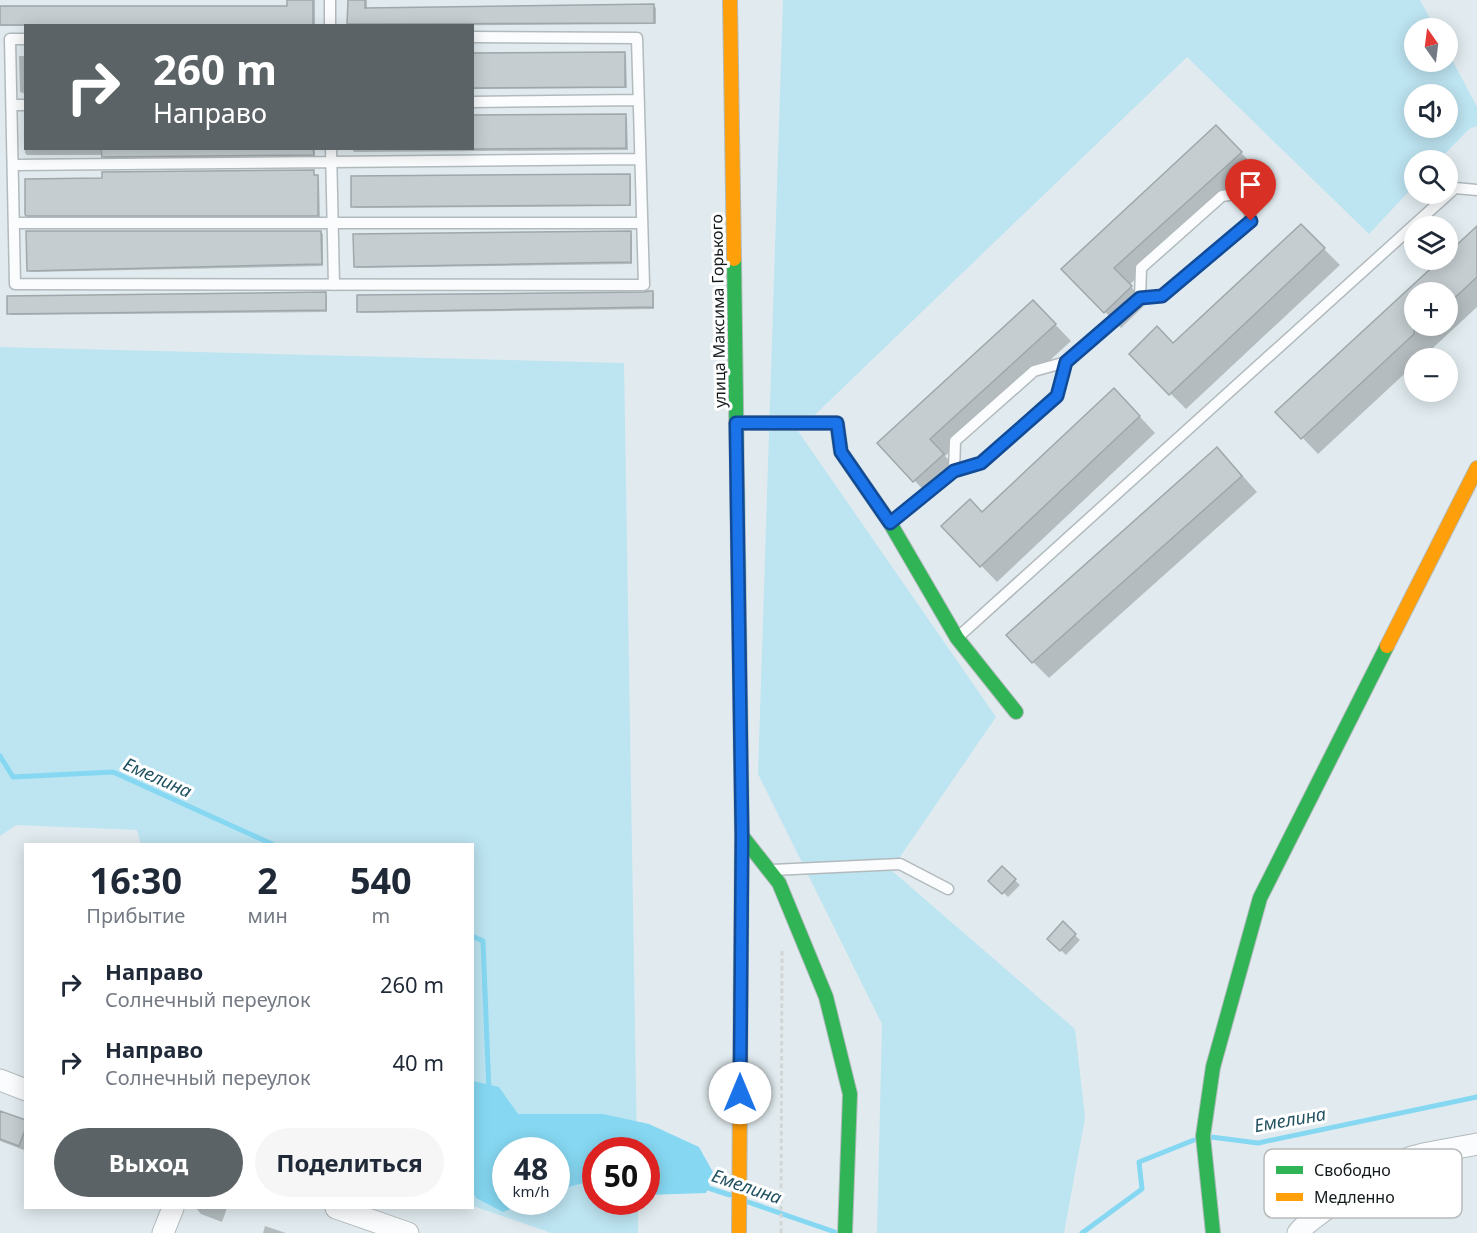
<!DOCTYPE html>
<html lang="ru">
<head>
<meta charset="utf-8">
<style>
  :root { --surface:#fff; --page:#f6f6f7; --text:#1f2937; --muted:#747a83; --accent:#5b6366 }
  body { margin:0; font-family:"Noto Sans",sans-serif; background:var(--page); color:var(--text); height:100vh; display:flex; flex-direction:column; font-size:22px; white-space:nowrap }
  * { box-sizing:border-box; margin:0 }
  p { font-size:20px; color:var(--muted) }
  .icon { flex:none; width:33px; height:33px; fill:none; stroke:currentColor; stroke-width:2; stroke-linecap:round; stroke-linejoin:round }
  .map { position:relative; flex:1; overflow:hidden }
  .side { position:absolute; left:24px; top:843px; width:450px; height:366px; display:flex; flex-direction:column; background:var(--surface); border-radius:0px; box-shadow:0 3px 15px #0003 }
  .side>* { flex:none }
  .guide { position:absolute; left:24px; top:24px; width:450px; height:126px; border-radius:0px; box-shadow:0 3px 15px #0003; background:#5b6366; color:#fff; overflow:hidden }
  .needle { width:39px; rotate:346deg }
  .controls { position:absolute; left:1404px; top:18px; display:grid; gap:12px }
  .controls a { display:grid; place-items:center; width:54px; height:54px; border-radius:50%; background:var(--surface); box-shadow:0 3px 15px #0003; font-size:30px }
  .speed { position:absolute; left:492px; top:1137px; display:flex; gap:12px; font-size:30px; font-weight:700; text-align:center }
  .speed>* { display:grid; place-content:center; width:78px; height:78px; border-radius:50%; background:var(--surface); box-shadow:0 3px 15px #0003; line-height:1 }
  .speed small { font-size:15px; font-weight:400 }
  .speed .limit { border:9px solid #d22; background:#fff; color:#111 }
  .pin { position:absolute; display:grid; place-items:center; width:51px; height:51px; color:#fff; margin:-62px -26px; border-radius:50% 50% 50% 0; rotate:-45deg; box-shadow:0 0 6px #0007 }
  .pin .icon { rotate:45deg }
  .me { position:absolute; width:66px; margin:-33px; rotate:0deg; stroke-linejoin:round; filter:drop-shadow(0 0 4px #0008) }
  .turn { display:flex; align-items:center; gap:21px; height:126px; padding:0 30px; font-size:27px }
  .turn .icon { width:78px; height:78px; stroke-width:2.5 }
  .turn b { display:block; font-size:42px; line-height:51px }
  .eta { display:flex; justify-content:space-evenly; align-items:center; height:102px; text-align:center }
  .eta b { font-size:36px; font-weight:700; line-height:42px }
  .action { display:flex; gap:12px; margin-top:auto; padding:12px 30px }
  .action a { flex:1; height:69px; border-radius:36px; background:var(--accent); color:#fff; font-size:24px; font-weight:700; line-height:69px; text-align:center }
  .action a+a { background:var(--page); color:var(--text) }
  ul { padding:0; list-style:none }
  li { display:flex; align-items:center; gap:18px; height:78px; padding:0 30px }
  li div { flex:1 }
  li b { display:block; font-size:22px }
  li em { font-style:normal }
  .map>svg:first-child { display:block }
  .green { fill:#bde4f1; fill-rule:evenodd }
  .water { fill:#86d8f2 }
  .shadow { fill:#0003; fill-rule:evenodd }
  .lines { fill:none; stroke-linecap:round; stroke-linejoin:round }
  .stream { stroke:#86d8f2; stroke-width:5 }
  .building { fill:#c5cdd0; stroke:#9fa7aa; stroke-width:1.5 }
  .lane-casing { stroke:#b2babd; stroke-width:13 }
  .street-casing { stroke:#b2babd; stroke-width:23 }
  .fast-casing { stroke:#b2babd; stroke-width:16 }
  .slow-casing { stroke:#b2babd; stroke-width:16 }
  .path { stroke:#d2d5d6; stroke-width:3; stroke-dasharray:4.5 3; stroke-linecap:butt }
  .lane { stroke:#fafcfd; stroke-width:10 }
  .street { stroke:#fafcfd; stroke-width:21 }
  .fast { stroke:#30b455; stroke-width:14 }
  .slow { stroke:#ff9f0a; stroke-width:14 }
  .route-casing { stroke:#114b97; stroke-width:15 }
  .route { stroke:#1a73e8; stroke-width:10 }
  .labels { text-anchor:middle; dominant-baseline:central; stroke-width:6; stroke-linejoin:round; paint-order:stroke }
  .street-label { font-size:16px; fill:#131a1c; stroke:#fff }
  .water-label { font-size:18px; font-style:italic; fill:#225261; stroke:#fff }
  .key { fill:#fff; stroke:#b8babb; stroke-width:1.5 }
  .key-label { font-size:16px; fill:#131a1c }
</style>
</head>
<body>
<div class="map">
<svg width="1477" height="1233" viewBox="0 0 1477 1233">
  <rect width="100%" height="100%" fill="#e1ebef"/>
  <path class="green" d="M783,0h637l15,28h-21v34h34v-10l29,55v19l-8,3 -30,31h-25v26l-45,48 -182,-177 -389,374 198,286 -105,153 184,159 10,89 -21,115h-187l5,-209 -124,-250zM1414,94h34v34h-34z
    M0,347l624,16 13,787h-41v52h42v31h-87l-78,-27 -1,-362h-331l-4,-14 -121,-5 -16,11zM506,1150h50v52h-50z"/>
  <path class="water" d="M473,1081l26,6 19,27h85l46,10 50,23 15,27 -8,19 -59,2 -1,-45h-50l-1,30 -38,10 -1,-40h-50v52h20l-23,10 -27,-14 -3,-6z"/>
  <path class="shadow" d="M288,0h27v26h-315v-18h288z
    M349,0h18v9l287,-3 2,2v16l-305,2 -2,-2z
    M624,54l2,2 1,32 -155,1v-34z
    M19,56h7v38l-6,-2z
    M625,115l2,3 1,32 -274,2 -2,-3 120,-1z
    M25,120l1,28h289v8l-210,2 -2,-3h-76l-2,-2z
    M1216,127l41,42 -128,116 18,18 -26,25 -58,-59z
    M313,171l2,6 4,2 1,38h-291l-2,-2z
    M629,175l2,2v29l-276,2 -2,-2z
    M1301,226l39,39 -154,144 -55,-55 42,-9z
    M1477,228v79l-55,51h-8v7l-96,89 -40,-42 165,-152h5v-5zM1414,292h34v34h-34z
    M321,232l2,2v32l-292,6 -2,-2z
    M630,232l2,2v30l-275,4 -2,-2z
    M652,292l2,2v15l-293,4 -2,-2z
    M325,294l2,2v16l-316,3 -2,-2z
    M1049,318l22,23 -126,115 14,15 -29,26 -51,-54z
    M1130,406l25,27 -158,149 -54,-56 39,-12z
    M1233,465l24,27 -208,186 -16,-16z
    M1002,868l18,17 -12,12 -17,-16z
    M1063,924l17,16 -14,15 -17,-16z
    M0,1113l26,9v22l-2,6 -24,-9z
    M196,1208h31l-5,14 -21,-8z
    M265,1226l21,7h-23z"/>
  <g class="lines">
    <path class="stream" d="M0,756l13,21 100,-5 159,72
      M472,936l11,5 6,151
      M1211,1137l47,6 219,-46
      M702,1186l28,9
      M748,1202l87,30
      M1082,1233l60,-44 -3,-27 55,-22"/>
  </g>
  <path class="building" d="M287,0h26v25h-313v-19h287z
    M348,0h17v8l289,-4v19l-307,1z
    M625,52v35l-153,1v-35z
    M626,114v34l-154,1v-34z
    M1216,125l26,27 -128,116 18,18 -28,27 -43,-44z
    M101,148h212l1,7 -212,2z
    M314,170v5h4v41h-292l-1,-2v-35l77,-1v-6z
    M630,174v31l-279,2v-31z
    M1301,224l24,24 -156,147 -40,-41 28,-28 16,17z
    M1477,226v51l-29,27v-12h-34v42l-113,105 -26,-27 165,-152h8v-7z
    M26,231h295l1,33 -295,7z
    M631,231v31l-277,5 -1,-33z
    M649,291h4v16l-296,5v-17l287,-3z
    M326,292v18l-319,4v-18z
    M1033,300l23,24 -126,115 14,15 -31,28 -36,-39z
    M1114,388l26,28 -160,151 -39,-41 29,-27 12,13z
    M1217,447l25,29 -210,187 -26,-28z
    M1002,866l14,13 -14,15 -14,-13z
    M1063,921l13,13 -16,17 -13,-12z
    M0,1111l26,9v7l-7,19 -19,-7z"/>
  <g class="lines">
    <defs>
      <path id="lane" d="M330,26v-26
        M26,39h-16l5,245 629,1 -7,-247 -165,-1
        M472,102l167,-2
        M12,105h14
        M331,148l3,137
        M13,165l627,-6
        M14,223h628
        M954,471l1,-30 79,-70 32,-9
        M890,523l64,-52 27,-8 76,-67 9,-34 74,-64 22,-2 89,-75 -3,-29 -26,4 -81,72 -1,30
        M957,638l498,-450 22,2
        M772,870l128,-6 48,25"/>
      <path id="street" d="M0,1080l26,10
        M336,1208l72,25
        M163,1233l10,-25
        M1298,1233c6,-12 95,-70 111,-75 21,-7 46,-9 68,-14"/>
      <path id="fast" d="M734,259l8,577 -1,118
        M736,423h101l4,29 49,71 67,115 59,74
        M742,836l37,47 47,114 24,97 -5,139
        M1213,1233l-10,-97 10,-69 47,-169 127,-252"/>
      <path id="slow" d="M730,0l4,259
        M1387,646l90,-178
        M739,1233l2,-279"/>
    </defs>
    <use href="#lane" class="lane-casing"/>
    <use href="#street" class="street-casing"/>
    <use href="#fast" class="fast-casing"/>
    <use href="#slow" class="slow-casing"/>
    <path class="path" d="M781,1233l1,-283"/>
    <use href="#lane" class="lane"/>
    <use href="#street" class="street"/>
    <use href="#fast" class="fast"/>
    <use href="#slow" class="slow"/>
  </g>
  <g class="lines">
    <defs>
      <path id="route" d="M740,1093l2,-257 -6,-413h101l4,29 49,71 64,-52 27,-8 76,-67 9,-34 74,-64 22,-2 89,-75"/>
    </defs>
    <use href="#route" class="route-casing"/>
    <use href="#route" class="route"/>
  </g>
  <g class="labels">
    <g class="street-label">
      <text transform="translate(718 311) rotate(-91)">улица Максима Горького</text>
    </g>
    <g class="water-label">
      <text transform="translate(158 777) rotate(24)">Емелина</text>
      <text transform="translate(1290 1119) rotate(-10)">Емелина</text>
      <text transform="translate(747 1186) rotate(19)">Емелина</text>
    </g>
  </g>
  <rect x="1264" y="1149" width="198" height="69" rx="9" class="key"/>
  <rect x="1276" y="1166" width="27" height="8" fill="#30b455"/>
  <rect x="1276" y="1193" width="27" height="8" fill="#ff9f0a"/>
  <g class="key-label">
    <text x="1314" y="1176">Свободно</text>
    <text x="1314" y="1203">Медленно</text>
  </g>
</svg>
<div class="controls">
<a><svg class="needle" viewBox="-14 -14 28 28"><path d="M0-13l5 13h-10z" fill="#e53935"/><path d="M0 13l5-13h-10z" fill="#747a83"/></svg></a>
<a><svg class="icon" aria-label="sound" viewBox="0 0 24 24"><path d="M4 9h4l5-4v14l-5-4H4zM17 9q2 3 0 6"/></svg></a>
<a><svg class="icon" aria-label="search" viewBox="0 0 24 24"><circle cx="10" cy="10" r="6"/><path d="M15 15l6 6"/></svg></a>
<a><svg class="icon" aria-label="layers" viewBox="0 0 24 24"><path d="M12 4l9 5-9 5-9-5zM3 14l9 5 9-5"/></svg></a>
<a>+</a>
<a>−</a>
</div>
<div class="speed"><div>48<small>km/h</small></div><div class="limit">50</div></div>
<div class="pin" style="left:1251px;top:221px;background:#d93025"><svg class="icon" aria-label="arrive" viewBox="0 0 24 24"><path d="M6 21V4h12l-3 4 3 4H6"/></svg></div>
<svg class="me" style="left:740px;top:1093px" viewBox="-20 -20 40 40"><circle r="19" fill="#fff"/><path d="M0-13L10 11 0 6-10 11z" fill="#1a73e8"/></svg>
<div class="guide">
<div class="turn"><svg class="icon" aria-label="right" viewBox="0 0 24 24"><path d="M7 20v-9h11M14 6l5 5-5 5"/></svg><div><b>260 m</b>Направо</div></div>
</div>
<section class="side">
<div class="eta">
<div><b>16:30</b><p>Прибытие</p></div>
<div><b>2</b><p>мин</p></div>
<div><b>540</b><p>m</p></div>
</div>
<ul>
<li><svg class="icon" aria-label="right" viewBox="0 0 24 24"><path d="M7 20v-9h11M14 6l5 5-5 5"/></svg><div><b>Направо</b><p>Солнечный переулок</p></div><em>260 m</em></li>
<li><svg class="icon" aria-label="right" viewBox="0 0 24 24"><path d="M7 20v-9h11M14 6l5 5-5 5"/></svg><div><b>Направо</b><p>Солнечный переулок</p></div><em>40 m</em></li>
</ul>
<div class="action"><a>Выход</a><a>Поделиться</a></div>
</section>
</div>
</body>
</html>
